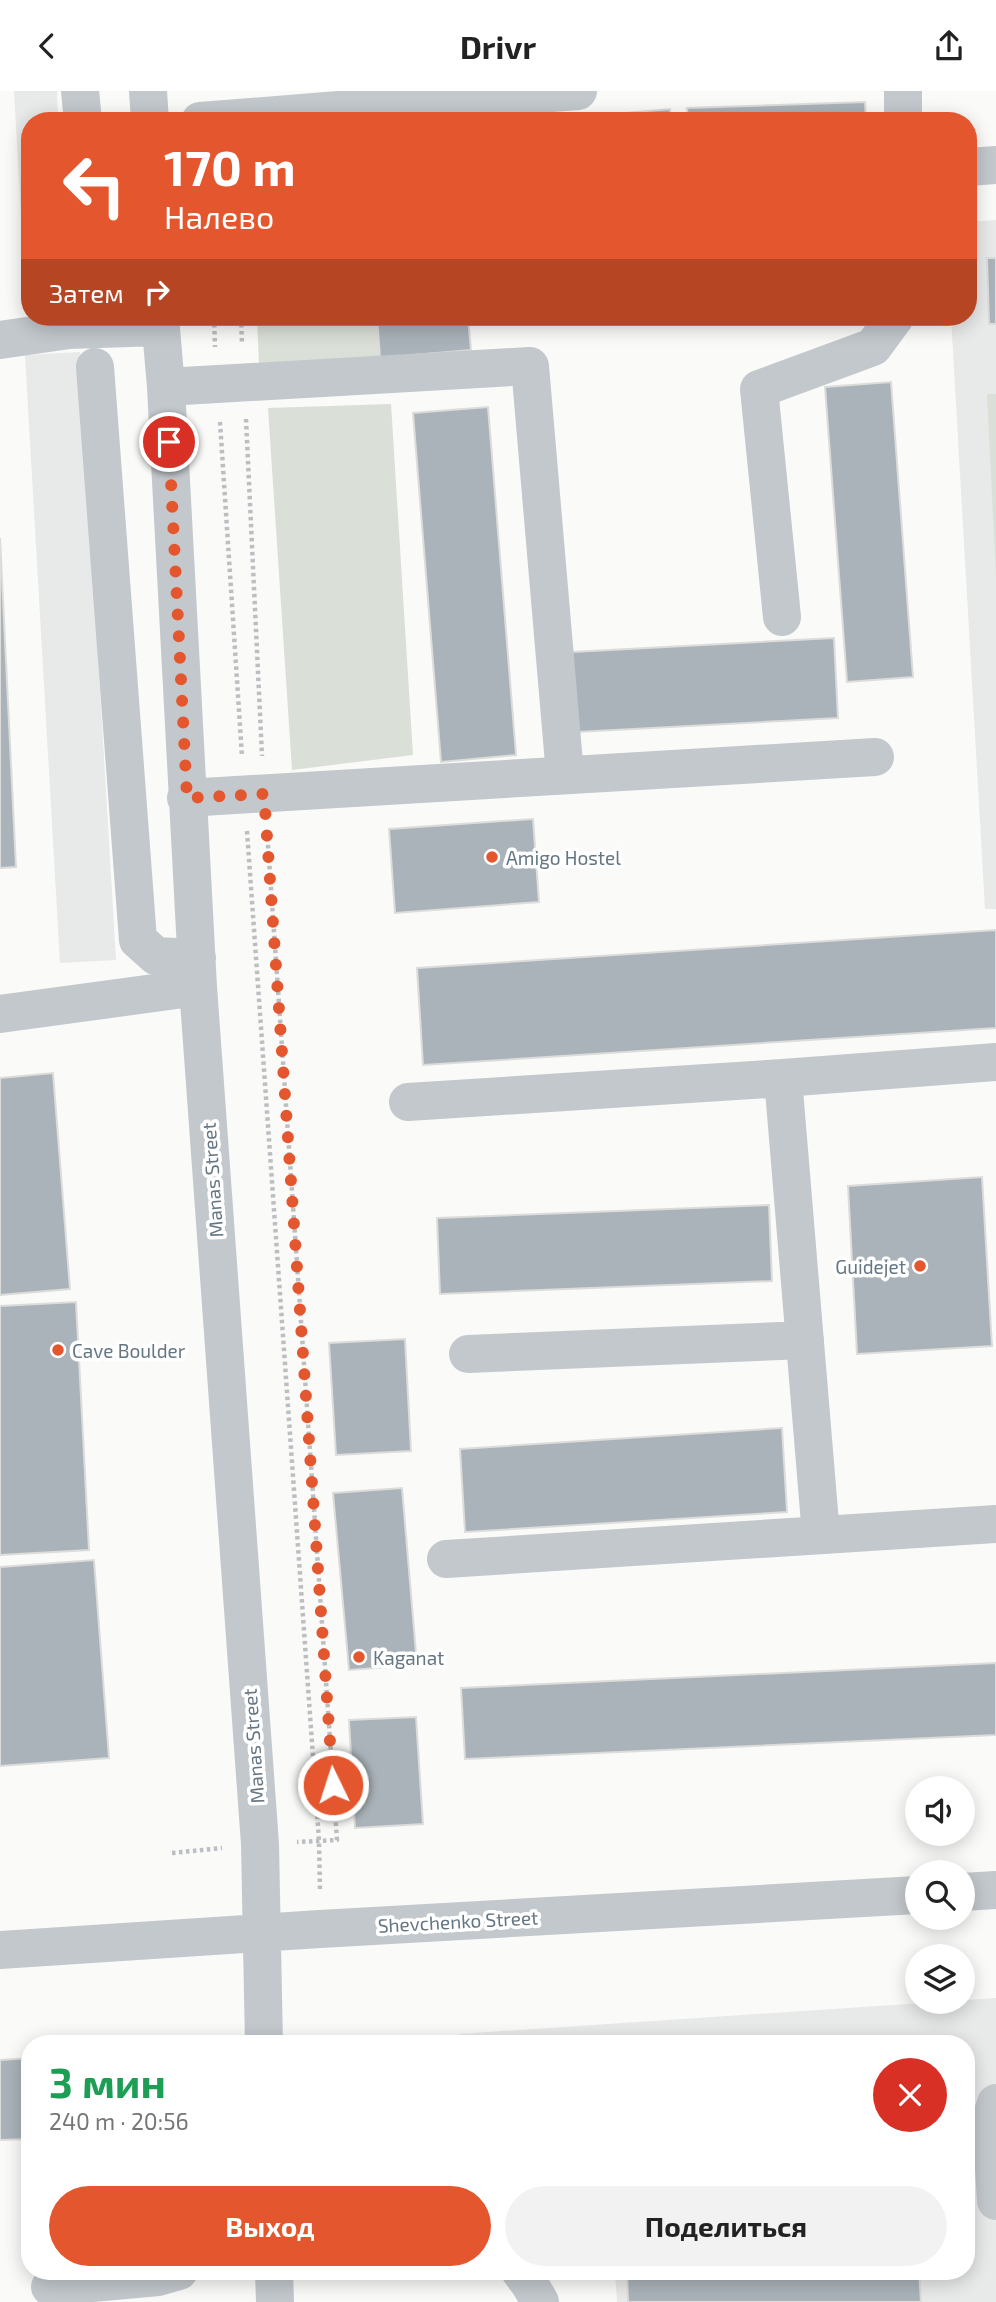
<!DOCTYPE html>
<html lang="ru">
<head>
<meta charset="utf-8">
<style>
  :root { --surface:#fff; --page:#f2f2f2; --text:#222; --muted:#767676; --accent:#e4572e }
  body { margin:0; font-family:"Exo 2",sans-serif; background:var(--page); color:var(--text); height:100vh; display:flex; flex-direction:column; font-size:26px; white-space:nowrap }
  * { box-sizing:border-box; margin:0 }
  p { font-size:23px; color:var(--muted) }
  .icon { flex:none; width:38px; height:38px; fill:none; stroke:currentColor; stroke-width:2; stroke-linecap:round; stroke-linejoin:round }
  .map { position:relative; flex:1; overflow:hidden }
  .panel { position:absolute; left:21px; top:1944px; width:954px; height:245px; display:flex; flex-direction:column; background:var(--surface); border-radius:28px; box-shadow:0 4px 18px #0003 }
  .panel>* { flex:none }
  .guide { position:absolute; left:21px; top:21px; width:956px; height:214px; border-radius:28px; box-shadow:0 4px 18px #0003; background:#e4572e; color:#fff; overflow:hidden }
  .buttons { position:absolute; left:905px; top:1685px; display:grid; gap:14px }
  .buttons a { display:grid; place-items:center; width:70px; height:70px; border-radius:50%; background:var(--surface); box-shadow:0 4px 18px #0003; font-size:35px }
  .pin { position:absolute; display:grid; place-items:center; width:60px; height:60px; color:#fff; margin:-30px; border:4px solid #fff; border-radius:50%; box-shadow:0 2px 7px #0007 }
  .me { position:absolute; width:77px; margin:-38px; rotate:356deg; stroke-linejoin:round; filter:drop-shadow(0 0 5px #0008) }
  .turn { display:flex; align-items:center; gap:24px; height:147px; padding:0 28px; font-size:32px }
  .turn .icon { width:91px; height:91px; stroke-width:2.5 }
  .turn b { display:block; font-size:49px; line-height:60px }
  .then { display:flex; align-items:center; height:66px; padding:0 28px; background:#0003; gap:14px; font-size:26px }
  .round { display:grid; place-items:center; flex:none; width:74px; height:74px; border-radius:37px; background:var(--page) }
  .summary { display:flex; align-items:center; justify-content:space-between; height:119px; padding:0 28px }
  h1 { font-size:42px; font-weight:700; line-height:52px; color:#1e9e55 }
  .cta { display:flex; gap:14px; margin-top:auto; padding:14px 28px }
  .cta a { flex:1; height:80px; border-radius:42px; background:var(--accent); color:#fff; font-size:28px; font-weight:700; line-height:80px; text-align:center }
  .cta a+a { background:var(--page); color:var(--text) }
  header { display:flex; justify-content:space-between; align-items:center; height:91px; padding:0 28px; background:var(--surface); font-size:32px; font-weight:700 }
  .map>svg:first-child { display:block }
  .built { fill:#e8e9e9 }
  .green { fill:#dadfd7 }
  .building { fill:#aab3b9; stroke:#dcdcda; stroke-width:2 }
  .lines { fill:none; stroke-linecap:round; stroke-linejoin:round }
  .path { stroke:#bbbfc2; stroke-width:4.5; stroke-dasharray:3.5 3.5; stroke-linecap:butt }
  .minor { stroke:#c3c8cc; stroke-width:38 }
  .route { stroke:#e4572e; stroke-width:12; stroke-dasharray:0 21.6 }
  .poi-dot { fill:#e4572e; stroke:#fff; stroke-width:2.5 }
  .labels { text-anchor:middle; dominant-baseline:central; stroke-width:7; stroke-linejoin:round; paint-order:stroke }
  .poi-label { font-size:19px; fill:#657683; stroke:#fff; text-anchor:start }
  .street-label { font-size:19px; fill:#657683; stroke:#fff }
</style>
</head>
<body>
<header><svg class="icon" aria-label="back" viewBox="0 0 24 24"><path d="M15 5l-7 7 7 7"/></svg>Drivr<svg class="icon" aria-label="share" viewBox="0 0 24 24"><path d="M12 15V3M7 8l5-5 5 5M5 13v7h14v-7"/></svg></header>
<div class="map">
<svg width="996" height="2211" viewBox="0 0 996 2211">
  <rect width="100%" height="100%" fill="#fafaf8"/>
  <path class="built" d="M14,0h43l1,30h-28v149h-6z
    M996,129v689h-11l-34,-592h17v-95z
    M80,261l36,608 -56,3 -35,-608z
    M996,1907v304h-379l-2,-30 351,-1v-227h-506l-1,-10z"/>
  <path class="green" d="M257,226h120l3,41 -121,7z
    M987,303h9v182z
    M391,313l22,351 -121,15 -24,-362z"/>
  <path class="building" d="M865,11l1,19h-178l-1,-13z
    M670,18l1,12h-139z
    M987,167h9v66h-7z
    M377,226h91l3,33 -91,8z
    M891,291l22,295 -66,5 -22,-295z
    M488,316l28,348 -75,7 -28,-349z
    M0,447l16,329 -16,1z
    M834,547l4,80 -261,14 -5,-80z
    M533,728l6,83 -144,11 -6,-84z
    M996,839v98l-573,37 -6,-97z
    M53,982l17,216 -70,6v-217z
    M982,1086l10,169 -135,8 -9,-168z
    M769,1114l3,76 -332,13 -3,-76z
    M76,1211l13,248 -89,5v-249z
    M405,1248l6,112 -75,4 -7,-112z
    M782,1337l5,84 -322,20 -5,-83z
    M402,1397l15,177 -68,5 -16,-177z
    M94,1469l15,198 -109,8v-199z
    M996,1572v72l-531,24 -4,-71z
    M416,1626l7,107 -68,4 -6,-108z
    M30,1967v81l-30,1v-80z
    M627,2180h292l2,31h-293z"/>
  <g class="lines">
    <path class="path" d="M214,226l1,30
      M241,226l1,27
      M246,328l16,337
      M220,331l22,334
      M247,740l72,1010 1,50
      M267,740l70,1009 -40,2
      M172,1762l50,-5"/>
    <path class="minor" d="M80,0l3,30
      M148,0l2,30
      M200,30l378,-30
      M903,30v-30
      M968,76l28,-2
      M160,226l6,70 32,600 62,857 4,200
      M0,249l69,-10 91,-3
      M95,276l43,573 18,16 41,2
      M166,296l364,-21 35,409
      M782,526l-23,-228 114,-42 22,-30
      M186,707l689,-41
      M0,923l198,-27
      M783,987l213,-16
      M408,1011l375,-24 38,457
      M468,1263l337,-14
      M446,1468l550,-35
      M962,1801l34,-2
      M0,1859l320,-21 597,-34
      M996,2012l-5,16 5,82
      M274,2180l1,31
      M520,2180l9,12 11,19
      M50,2196l108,-10 21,-6"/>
  </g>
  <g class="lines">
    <path class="route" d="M169,351l18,356 77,-4 69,991"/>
  </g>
  <g class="poi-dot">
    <circle cx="492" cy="766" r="7"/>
    <circle cx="920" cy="1175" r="7"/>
    <circle cx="58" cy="1259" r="7"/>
    <circle cx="359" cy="1566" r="7"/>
  </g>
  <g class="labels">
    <g class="poi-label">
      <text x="506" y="766">Amigo Hostel</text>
      <text x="906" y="1175" text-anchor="end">Guidejet</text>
      <text x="72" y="1259">Cave Boulder</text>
      <text x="373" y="1566">Kaganat</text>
    </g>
    <g class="street-label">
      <text transform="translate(212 1089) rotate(-94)">Manas Street</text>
      <text transform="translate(253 1655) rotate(-94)">Manas Street</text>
      <text transform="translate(458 1830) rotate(-3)">Shevchenko Street</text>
    </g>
  </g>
</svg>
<div class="buttons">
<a><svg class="icon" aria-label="sound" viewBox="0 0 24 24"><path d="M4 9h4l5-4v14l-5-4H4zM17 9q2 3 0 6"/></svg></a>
<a><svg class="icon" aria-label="search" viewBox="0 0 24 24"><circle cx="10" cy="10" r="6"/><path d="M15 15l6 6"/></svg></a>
<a><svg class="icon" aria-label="layers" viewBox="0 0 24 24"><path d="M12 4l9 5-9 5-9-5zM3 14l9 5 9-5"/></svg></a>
</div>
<div class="pin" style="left:169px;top:351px;background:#d93025"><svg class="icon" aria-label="arrive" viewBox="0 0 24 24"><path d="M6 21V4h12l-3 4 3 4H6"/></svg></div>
<svg class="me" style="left:333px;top:1694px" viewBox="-20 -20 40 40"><circle r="17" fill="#e4572e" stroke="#fff" stroke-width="3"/><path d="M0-11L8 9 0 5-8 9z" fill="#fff"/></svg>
<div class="guide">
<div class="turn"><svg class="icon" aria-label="left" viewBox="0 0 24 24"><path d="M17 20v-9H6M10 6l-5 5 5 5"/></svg><div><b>170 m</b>Налево</div></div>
<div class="then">Затем<svg class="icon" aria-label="right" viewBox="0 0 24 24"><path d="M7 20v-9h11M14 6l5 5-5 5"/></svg></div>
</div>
<section class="panel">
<div class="summary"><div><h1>3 мин</h1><p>240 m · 20:56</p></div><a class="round" style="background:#d93025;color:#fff"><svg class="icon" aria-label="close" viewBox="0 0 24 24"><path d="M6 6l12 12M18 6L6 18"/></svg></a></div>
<div class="cta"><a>Выход</a><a>Поделиться</a></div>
</section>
</div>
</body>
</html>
